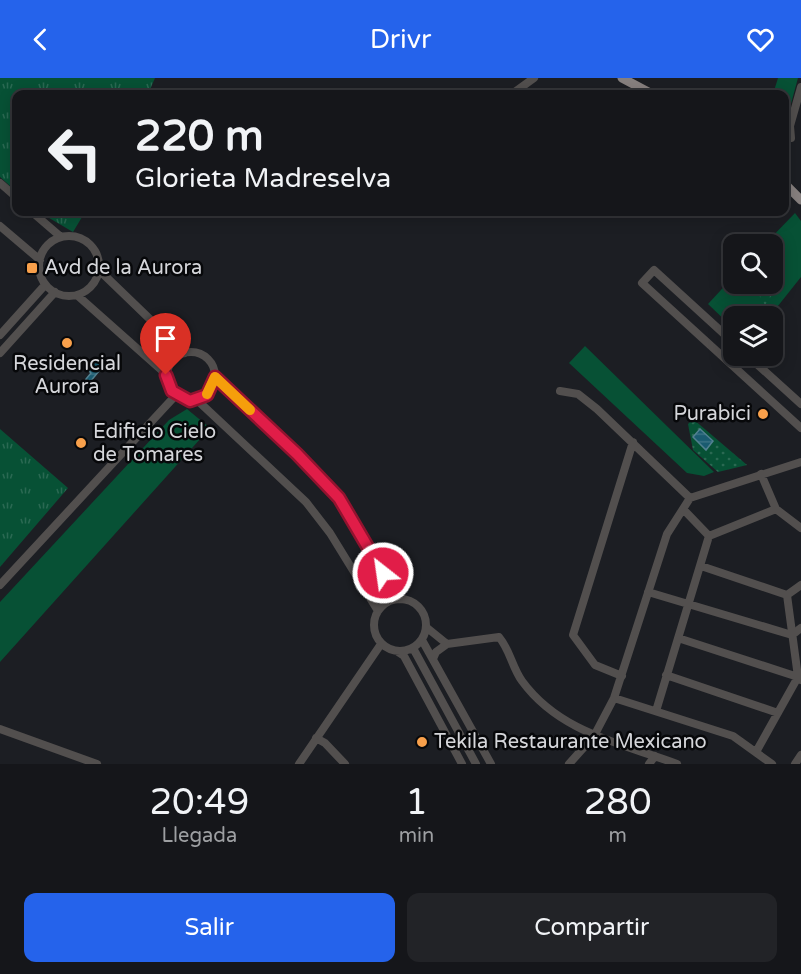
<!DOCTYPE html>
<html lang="es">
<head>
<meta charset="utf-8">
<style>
  :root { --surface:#15161a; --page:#222327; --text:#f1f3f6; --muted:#9d9fa2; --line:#343539; --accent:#2563eb }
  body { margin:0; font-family:"Varela Round",sans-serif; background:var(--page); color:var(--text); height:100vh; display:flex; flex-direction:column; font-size:22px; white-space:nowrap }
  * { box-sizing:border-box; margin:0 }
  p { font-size:20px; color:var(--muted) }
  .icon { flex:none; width:33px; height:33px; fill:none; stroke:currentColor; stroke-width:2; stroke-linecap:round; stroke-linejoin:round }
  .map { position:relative; height:686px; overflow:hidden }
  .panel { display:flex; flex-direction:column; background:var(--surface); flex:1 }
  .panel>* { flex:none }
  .guide { position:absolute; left:12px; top:12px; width:777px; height:126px; border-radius:12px; box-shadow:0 3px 15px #0003,0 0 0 2px var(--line); background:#15161a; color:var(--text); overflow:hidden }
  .tools { position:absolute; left:723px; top:156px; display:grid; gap:12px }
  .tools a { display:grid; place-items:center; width:60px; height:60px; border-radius:12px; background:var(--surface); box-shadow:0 3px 15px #0003,0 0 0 2px var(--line); font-size:30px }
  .pin { position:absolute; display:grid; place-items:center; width:51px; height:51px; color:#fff; margin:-62px -26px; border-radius:50% 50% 50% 0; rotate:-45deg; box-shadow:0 0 6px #0007 }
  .pin .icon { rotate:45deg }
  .me { position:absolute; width:66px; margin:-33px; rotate:330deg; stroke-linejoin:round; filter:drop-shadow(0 0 4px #0008) }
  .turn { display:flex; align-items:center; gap:21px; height:126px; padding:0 24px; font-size:27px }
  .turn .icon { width:78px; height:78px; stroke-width:2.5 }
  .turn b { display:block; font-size:42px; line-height:51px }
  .eta { display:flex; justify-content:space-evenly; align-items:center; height:102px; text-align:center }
  .eta b { font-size:36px; font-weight:600; line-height:42px }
  .action { display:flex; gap:12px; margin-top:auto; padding:12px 24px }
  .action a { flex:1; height:69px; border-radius:12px; background:var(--accent); color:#fff; font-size:24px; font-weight:600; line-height:69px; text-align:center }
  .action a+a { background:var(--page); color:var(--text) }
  header { display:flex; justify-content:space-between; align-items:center; height:78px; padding:0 24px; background:var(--accent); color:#fff; font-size:27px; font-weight:600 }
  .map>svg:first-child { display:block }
  .grass { fill:url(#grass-tufts) }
  .park { fill:#075135 }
  .garden { fill:url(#garden-dots) }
  .water { fill:url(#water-rules); stroke:#528090; stroke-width:1.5 }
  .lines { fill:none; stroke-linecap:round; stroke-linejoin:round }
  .minor { stroke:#524f4e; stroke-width:8 }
  .major { stroke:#87807f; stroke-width:9 }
  .route-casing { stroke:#92132f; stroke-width:15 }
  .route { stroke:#e11d48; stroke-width:10 }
  .slow { stroke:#f59e0b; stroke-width:10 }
  .poi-dot { fill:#f8a04b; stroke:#07080a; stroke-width:2 }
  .labels { text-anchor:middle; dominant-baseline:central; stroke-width:5; stroke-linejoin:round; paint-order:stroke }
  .poi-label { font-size:20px; fill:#d5d6da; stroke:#07080a; text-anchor:start }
</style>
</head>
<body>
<header><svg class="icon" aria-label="back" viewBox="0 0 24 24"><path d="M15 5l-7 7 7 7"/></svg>Drivr<svg class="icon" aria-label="heart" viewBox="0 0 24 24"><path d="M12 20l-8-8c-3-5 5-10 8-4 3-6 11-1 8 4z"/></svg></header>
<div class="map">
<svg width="801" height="686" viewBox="0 0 801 686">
  <defs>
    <pattern id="grass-tufts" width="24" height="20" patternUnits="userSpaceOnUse" patternTransform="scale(1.5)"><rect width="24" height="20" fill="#075135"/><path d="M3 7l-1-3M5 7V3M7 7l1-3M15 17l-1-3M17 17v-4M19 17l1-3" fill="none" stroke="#2a6952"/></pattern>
    <pattern id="garden-dots" width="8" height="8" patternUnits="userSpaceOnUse" patternTransform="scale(1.5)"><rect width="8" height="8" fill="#075135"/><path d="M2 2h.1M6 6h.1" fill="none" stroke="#2a6952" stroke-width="1.8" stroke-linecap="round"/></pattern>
    <pattern id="water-rules" width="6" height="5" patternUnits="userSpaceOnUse" patternTransform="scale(1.5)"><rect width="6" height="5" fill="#1a5b70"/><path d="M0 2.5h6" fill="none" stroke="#3a7284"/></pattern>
  </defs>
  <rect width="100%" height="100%" fill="#1c1e23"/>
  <path class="grass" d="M0,0h155l-7,16h-132v97l-16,-14z
    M39,134h46l-12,20z
    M0,351l68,59 -68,79z"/>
  <path class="park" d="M778,0h20l-9,33 -4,-1 -1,-16h-11z
    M795,135l6,8v56l-31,39h-36l-1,12 -25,-24 25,-27 1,7h38v-40h-7z
    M585,268l129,126 -10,4 -17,-3 -118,-110z
    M187,331l23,19 -210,234v-60l169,-182z"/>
  <path class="garden" d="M759,206h4l11,8 -9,13 -6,-10z
    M693,341l54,46 -29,7 -25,-22 -5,-26z"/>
  <path class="water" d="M97,282l7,5 -14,17 -4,-3 5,-6 -3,-3z
    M700,351l13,12 -7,9 -13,-13z"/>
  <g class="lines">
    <path class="minor" d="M512,16l22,-16
      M791,60l-1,-12 11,-39
      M0,105l16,14
      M32,134l29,25
      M0,148l40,34
      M39 188a30 30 0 1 1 60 0a30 30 0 1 1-60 0Z
      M100,193l85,82
      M78,218l89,79
      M0,257l45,-50
      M734,265l-80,-73 -12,13 159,145
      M167 298a24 24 0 1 1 48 0a24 24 0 1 1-48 0Z
      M0,275l55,-61
      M748,278l53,48
      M215,299l82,77 42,44 61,101
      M560,313l18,3 19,15 93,89
      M197,322l109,102 24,31 48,78
      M761,396l15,35 25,19
      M709,458l67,-27
      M701,488l86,29 14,-10
      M0,507l176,-190
      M648,514l144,43 9,-7
      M374 547a26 26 0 1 1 52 0a26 26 0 1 1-52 0Z
      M426,549l21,17 52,-7c11,13 13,30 23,44 38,52 99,62 155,83
      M678,560l120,39 3,3
      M422,562l69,124
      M413,570l63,116
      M398,574l6,4 58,108
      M433,581l3,-7 11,-8
      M666,597l112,38
      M622,598l-27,-11 -22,-30 60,-193
      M614,620l119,38 39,28
      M656,633l53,-175 -26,-27
      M0,651l97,35
      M316,660l9,5 20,21
      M756,674l42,-75 -11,-82
      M299,686l82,-120
      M569,686l25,-28 20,-38 53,-164 23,-36 111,-36
      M649,686l6,-8
      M795,686l6,-9"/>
    <path class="major" d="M622,0l30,16
      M784,105l17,17"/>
  </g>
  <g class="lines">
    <defs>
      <path id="route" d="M166,297l6,16 18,10 17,-6 8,-18 82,77 42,44 44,75"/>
    </defs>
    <use href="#route" class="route-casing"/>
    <use href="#route" class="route"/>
    <path class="slow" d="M207,316l8,-17 35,33"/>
  </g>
  <g class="poi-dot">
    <rect x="26" y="184" width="12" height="12" rx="3"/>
    <circle cx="67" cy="265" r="6"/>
    <circle cx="763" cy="336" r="6"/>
    <circle cx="81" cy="365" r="6"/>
    <circle cx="422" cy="664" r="6"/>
  </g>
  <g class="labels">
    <g class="poi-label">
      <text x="44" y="190">Avd de la Aurora</text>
      <text x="67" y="286" text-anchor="middle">Residencial<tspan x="67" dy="23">Aurora</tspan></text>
      <text x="751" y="336" text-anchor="end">Purabici</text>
      <text x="93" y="354">Edificio Cielo<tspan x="93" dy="23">de Tomares</tspan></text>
      <text x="434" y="664">Tekila Restaurante Mexicano</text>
    </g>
  </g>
</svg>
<div class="tools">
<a><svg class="icon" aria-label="search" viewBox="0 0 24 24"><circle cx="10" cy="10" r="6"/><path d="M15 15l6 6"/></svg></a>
<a><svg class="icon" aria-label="layers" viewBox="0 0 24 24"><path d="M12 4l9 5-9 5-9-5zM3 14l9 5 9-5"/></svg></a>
</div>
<div class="pin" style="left:166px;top:297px;background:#d93025"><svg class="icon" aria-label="arrive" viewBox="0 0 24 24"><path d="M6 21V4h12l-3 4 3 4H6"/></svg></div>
<svg class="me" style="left:383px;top:495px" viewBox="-20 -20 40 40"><circle r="17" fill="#e11d48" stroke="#fff" stroke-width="3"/><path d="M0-11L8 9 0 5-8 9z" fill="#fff"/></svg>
<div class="guide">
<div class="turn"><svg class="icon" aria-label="left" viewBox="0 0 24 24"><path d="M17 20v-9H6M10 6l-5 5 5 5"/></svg><div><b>220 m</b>Glorieta Madreselva</div></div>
</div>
</div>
<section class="panel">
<div class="eta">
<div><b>20:49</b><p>Llegada</p></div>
<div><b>1</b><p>min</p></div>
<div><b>280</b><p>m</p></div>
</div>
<div class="action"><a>Salir</a><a>Compartir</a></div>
</section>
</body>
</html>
